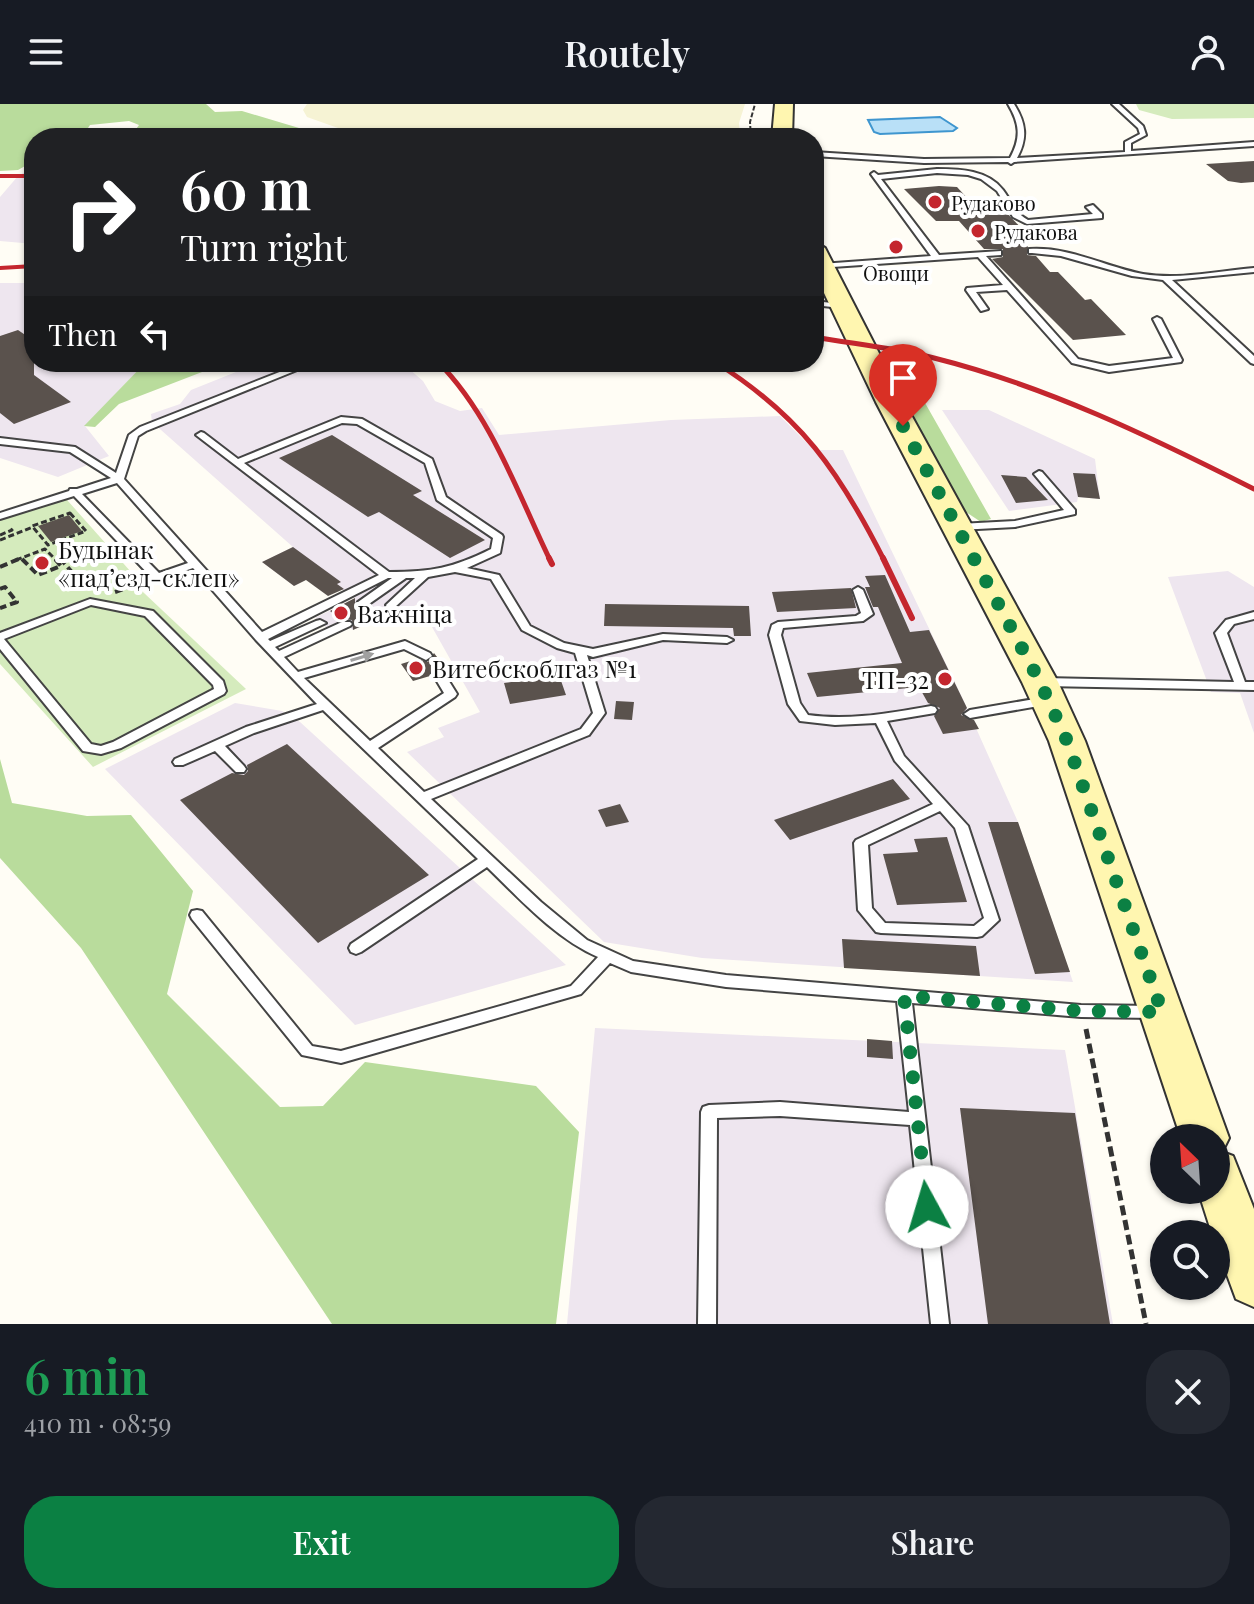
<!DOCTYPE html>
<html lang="en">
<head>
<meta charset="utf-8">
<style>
  :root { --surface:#171b24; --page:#242831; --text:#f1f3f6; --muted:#9ea1a6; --accent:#0b8043 }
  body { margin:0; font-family:"Playfair Display",serif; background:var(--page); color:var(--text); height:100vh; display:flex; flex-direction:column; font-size:30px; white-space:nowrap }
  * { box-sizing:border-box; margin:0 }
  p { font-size:26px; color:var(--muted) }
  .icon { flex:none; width:44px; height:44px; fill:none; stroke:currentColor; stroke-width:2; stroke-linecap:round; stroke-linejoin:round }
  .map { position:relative; height:1220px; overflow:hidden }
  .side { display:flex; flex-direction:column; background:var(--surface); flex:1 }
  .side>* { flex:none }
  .banner { position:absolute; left:24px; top:24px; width:800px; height:244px; border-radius:32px; box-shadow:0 2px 6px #0004; background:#202124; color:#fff; overflow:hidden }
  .needle { width:52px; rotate:335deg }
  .tools { position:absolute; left:1150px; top:1020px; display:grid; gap:16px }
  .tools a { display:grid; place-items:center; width:80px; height:80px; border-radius:50%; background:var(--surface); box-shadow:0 2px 6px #0004; font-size:40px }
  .pin { position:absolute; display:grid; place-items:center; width:68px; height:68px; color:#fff; margin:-82px -34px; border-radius:50% 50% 50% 0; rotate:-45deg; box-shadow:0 0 8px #0007 }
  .pin .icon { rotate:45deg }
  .me { position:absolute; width:88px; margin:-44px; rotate:354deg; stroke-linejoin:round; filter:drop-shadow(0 0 6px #0008) }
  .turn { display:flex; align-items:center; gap:28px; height:168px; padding:0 24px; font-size:36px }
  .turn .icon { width:104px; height:104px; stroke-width:2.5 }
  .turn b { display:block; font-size:56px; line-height:68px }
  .then { display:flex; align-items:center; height:76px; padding:0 24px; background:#0003; gap:16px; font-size:30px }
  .round { display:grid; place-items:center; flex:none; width:84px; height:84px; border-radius:32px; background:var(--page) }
  .overview { display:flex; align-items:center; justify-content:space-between; height:136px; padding:0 24px }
  h1 { font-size:48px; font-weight:600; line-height:60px; color:#1e9e55 }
  .primary-button { display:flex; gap:16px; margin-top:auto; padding:16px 24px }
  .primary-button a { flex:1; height:92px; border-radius:32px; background:var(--accent); color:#fff; font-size:32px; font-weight:600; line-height:92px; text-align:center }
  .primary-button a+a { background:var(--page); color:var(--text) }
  header { display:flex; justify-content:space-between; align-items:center; height:104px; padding:0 24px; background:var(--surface); font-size:36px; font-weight:600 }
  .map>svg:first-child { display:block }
  .industrial { fill:#eee6ef }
  .farmland { fill:#f6f3d4 }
  .green { fill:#d5ebbd }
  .forest { fill:#b9dc9c; fill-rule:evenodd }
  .water { fill:#b9e0f7; stroke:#3f96cf; stroke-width:2 }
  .building { fill:#5a524d }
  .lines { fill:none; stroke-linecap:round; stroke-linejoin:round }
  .lane-casing { stroke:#444; stroke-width:4 }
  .secondary-casing { stroke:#333; stroke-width:4 }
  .path-far3 { stroke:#333; stroke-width:2; stroke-dasharray:5 2; stroke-linecap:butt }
  .path-far2 { stroke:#333; stroke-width:3; stroke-dasharray:6 3; stroke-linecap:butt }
  .path-far1 { stroke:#333; stroke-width:4; stroke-dasharray:8 4; stroke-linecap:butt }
  .path { stroke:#333; stroke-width:5; stroke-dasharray:10 5; stroke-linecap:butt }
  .lane { fill:#fff; fill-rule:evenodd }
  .secondary { fill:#fff6b0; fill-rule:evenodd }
  .rail-far2 { stroke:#c4262e; stroke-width:4 }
  .rail-far1 { stroke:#c4262e; stroke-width:5 }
  .rail { stroke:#c4262e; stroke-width:6 }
  .oneway { fill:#a0a0a0 }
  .route { stroke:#0b8043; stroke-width:14; stroke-dasharray:0 25.2 }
  .poi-dot { fill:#c4262e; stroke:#fff; stroke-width:3 }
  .labels { text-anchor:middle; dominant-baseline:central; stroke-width:8; stroke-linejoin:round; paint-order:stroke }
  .far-poi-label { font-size:20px; fill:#111; stroke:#fff; text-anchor:start }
  .poi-label { font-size:24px; fill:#111; stroke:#fff; text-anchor:start }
</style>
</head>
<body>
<header><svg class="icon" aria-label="menu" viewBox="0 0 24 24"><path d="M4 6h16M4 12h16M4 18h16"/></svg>Routely<svg class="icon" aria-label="person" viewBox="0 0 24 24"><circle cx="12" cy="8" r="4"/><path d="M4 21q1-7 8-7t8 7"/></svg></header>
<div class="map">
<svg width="1254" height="1220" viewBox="0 0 1254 1220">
  <rect width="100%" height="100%" fill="#fffdf5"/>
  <path class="industrial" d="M34,63v77l-34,-3v-44l18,-21z
    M0,179h34v79h112l-61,64 24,30 -51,21 -58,-19z
    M261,258h140l22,19 12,20 25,10 22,-3 17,27 172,-15 109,-4 34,34h29l120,249 55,123 55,160 -371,-24 -98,-16 -197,-190 37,-15 -6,-9 42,-16 -61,-108 -66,26 -12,-9 -15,6 -11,-9 40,-20 -27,-17 -13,6 -6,-9 -15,8 -32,-24 31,-15 -141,-125 -1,-8 29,-10 11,-14z
    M942,306h47l106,49 5,40 -22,-2 -1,5 -68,9z
    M1228,467l26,16v146l-14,-40 -29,-1 -43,-115z
    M235,599l47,8 18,11 266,243 -211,60 -250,-256z
    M595,924l470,22 48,274h-546z"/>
  <path class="farmland" d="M307,0h438l-6,19 1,15h-403l5,-5 -4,-5 -31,-11 -4,-7z"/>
  <path class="green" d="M1136,0h118v14l-82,1 -33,-9z
    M60,388l71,80 -4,5 119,112 -153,78 -93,-103v-150z"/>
  <path class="forest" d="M0,0h206l9,8 27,-1 57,17 -9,5 -62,-2 -6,7h-188v23l-16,9 -18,1zM129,17l10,4c-11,18 -38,13 -55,9l6,-9z
    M146,258h82l-109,42 -24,23 -11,-1z
    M902,269l10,7 79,139 -10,3 -21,-14 -73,-130z
    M0,655l12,44 75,13 44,-1 62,76 -26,103 113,113 43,-1 42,-44 171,24 43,46 -23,192h-224l-251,-376 -81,-90z"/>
  <path class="water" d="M940,13l17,11 -4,3 -73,3 -6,-2 -6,-12z"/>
  <path class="building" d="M1254,57v21l-13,1 -13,-2 -22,-17z
    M939,82l18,1 12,13 15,-1 11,10h8l23,24h-10l12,14 -1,8 9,1 14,16h8l27,28 6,-1 35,36 -53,5 -81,-81 11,-2v-8h-19l-25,-28h-23l-32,-32z
    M18,226l16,11v34l37,27 -57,22 -14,-11v-77z
    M332,331l90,56 -9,4 72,45 -35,18 -71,-46 -11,5 -89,-59z
    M1073,369l22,1 5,25 -22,-2z
    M1001,371l25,2 22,23 -32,3z
    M69,411l13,16 -31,11 -13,-16z
    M293,443l48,35 -4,2 7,5 -16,7 -22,-16 -12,6 -32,-24z
    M885,471l25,57 19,-2 38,78 -6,7 13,5 5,9 -36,5 -9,-18 6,-8 -12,-5 -9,-16 -102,10 -10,-24 95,-10 -24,-56h-5l-8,-20h5l-5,-11z
    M851,484l5,20 -79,4 -5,-20z
    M355,494v9l13,1 11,10 -26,12 -1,-10 -12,-1 -10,-8z
    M605,500l144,2 2,30h-17l-1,-8 -129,-2z
    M434,549l13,17 -11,-4 -6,10 -17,5 -12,-17 16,-5 11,3z
    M559,571l7,20 -56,9 -6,-21z
    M616,597l18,1 -2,18 -18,-1z
    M287,640l142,131 -111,68 -138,-143 52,-27 12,2 4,-4 -1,-6z
    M893,675l17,20 -120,41 -16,-20z
    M620,700l9,18 -23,5 -8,-17z
    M988,718h30l52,150 -35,2z
    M947,733l20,65 -70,3 -14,-51 35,-2 -4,-13z
    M842,835l134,7 4,30 -136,-8z
    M867,935l25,2 1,18 -26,-2z
    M960,1004l115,5 35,211h-122z"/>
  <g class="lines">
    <defs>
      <path id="lane" d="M1008,0h6c12,19 14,34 3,54l108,-6v-10l15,-8 -2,-6 -26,-24h7l24,22 3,9 -15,8v8l123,-9v4l-240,16 -3,2 -3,-2 -84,1 -110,-7v-4l110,7 86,-1c11,-20 10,-34 -2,-54z
        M937,65c23,0 51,1 66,21 9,12 12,23 25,30l65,-6 -7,-7 7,-2 9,9v4l-75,6 -14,-7 -16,-26 -16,-12 -13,-4 -31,-2 -56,6 58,76 62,-4v4l-15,1 92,103 31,7 64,-8 -20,-39 4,-2 4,2 21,41 -1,2 -72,10 -37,-9 -65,-73 -31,2 12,17 -7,2 -15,-21 1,-2 36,-3 -25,-28 -160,11v-4h3l110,-8 -60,-82 3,-2 4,3z
        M1029,145c40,-3 76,18 114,25 37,6 75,-3 111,-6v4l-82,8 82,76v8l-3,-1 -88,-83 -31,-4 -71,-20 -29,-3h-3z
        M814,197l27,3 4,2 -4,2 -27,-3z
        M305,258h12l-171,69 -8,5 -14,43 138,153 117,-57 -183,-140 5,-3 3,1 34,26 103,-42 21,2 70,40 14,38 56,38 1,2 -3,16 -33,15 32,7 31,51 34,17 29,6 70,-15 64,3 6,3 -6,3 -64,-3 -70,17 -6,-2 18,58 -16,22 -158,64 110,103 46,38 46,21 93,14 355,30 74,1 5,2 2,4 -2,4 -5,2 -74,-1 -169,-14 37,321h-18l-21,-199 -130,-9 -63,2 -1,206h-18l3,-212 2,-5 6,-2 71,-3 129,10 -12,-111 -171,-14 -95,-15 -21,-9 -29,31 -240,69 -39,-8 -110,-136 -2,-4 2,-4 5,-1 5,1 110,135 29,5 230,-65 27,-29c-43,-19 -77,-57 -111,-90l-126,85 -5,2 -5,-2 -2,-4 2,-4 127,-85 -155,-149 -69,23 -29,13 19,20 2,3 -2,3h-8l-21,-21 -32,14h-8l-2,-3 2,-3 71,-32 71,-23 -61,-64 -63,-72 -32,11h-8l-79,-83 -74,23v-6l69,-22 1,-2h7l34,-11 -41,-26 -70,-8v-6l75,9 41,26 13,-38 11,-8zM342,319l15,1 68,39 12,37 56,38 -2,11c-38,19 -60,23 -102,23l-145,-109zM117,379l71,80 -29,10 -77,-79zM455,468l36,7 31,51 35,18 18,5 18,60 -12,16 -157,63 -46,-44 77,-51 2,-3 -15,-24 -4,-1 -6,4 12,20 -74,48 -66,-63 100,-29 22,11 6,-4 -2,-3 -25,-12 -107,31 -14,-15 66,-31 2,-2 -2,-2h-8l-63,29 -4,-4 51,-24 -6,-3 -4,1 -46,20 -2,-2 120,-61h4l-34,24 -1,2 1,2h8l40,-28h9l-29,27 1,2h8l33,-30z
        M1039,367l3,1 33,38v4l-60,13 -56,3 -5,-3 5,-3 56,-3 49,-11 -30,-36z
        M858,483l5,3 10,24 -10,7 -80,7 -2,7 19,68 8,12c42,6 82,-2 123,-9l4,1 2,3 -2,3 -48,8 17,35 64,70 31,94 -17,16 -5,1 -96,-4 -5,-1 -18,-22 -4,-67 2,-3 77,-36 -38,-43 -19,-38 -41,2 -35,-4 -12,-17 -19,-69 3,-10 6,-3 78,-6 5,-3 -8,-23zM940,707l15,17 29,90 -10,8 -89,-3 -13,-15 -4,-63z
        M90,495l63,12 70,70 3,10 -2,3 -103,54 -20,6 -18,-3 -83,-102v-16zM91,501l54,11 68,69 1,4 -101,53 -12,4 -10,-2 -87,-105z
        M1254,508v7l-20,5 -7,9 18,49h9v8l-210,-4 -6,-4 6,-4 190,4 -19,-49 11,-13z
        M1046,593l4,1 2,3 -2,3 -80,14 -6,-4 6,-4z"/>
      <path id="secondary" d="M775,0h18l-1,34h-20z
        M814,137l11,7 79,154 154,280 27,59 144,397 -7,14 11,4 21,53v98l-18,-8 -20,-54v-11h-4l-14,-44h18v-52h-35l-132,-397 -27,-59 -146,-280 -62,-130z"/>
    </defs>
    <use href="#lane" class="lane-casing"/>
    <use href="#secondary" class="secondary-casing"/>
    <path class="path-far3" d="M751,34l-1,-16 5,-18"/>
    <path class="path-far2" d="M70,409l16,18 -38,14 -16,-19z
      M0,431l12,-5 -3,-2
      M0,436l33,-13
      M16,456l29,-11 11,11
      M62,456l-5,-5 30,-10"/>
    <path class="path-far1" d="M60,454l26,31
      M22,455l16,16 23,-9 -7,-8
      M0,463l21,-9
      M0,485l5,-2 12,15 -17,6
      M115,488l29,-10"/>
    <path class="path" d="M1086,925l60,295"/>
    <use href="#lane" class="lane"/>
    <use href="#secondary" class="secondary"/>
    <path class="rail-far2" d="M0,72h34
      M0,164l34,-2"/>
    <path class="rail-far1" d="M814,233c40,7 81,11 120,21 112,28 217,79 320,131
      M438,258c53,53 80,132 112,198
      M715,258c86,54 124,109 169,198"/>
    <path class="rail" d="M549,454l3,6
      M883,454l29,60"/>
  </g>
  <defs><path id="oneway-solid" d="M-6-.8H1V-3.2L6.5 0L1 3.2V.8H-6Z" transform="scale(2)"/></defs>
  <use class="oneway" href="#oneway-solid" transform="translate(362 553) rotate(-17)"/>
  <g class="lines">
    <path class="route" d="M903,322l137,256 27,59 95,271 -81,-1 -177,-15 23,211"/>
  </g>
  <g class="poi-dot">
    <circle cx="935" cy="98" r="8"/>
    <circle cx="978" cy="127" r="8"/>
    <circle cx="896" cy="143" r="8"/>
    <circle cx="42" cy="459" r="8"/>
    <circle cx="341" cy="509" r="8"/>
    <circle cx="416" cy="564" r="8"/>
    <circle cx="945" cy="575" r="8"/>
  </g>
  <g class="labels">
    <g class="far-poi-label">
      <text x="951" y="98">Рудаково</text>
      <text x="994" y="127">Рудакова</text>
      <text x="896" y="168" text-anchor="middle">Овощи</text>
    </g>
    <g class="poi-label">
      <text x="58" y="445">Будынак<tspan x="58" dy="28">«падʼезд-склеп»</tspan></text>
      <text x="357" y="509">Важніца</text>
      <text x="432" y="564">Витебскоблгаз №1</text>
      <text x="929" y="575" text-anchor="end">ТП-32</text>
    </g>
  </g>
</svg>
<div class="tools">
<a><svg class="needle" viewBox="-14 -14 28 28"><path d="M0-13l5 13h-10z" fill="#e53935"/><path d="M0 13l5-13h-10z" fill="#9ea1a6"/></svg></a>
<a><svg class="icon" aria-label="search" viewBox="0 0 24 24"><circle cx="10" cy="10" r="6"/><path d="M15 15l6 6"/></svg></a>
</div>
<div class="pin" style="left:903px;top:322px;background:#d93025"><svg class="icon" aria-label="arrive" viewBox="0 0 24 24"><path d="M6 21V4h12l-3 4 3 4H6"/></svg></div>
<svg class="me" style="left:927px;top:1103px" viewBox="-20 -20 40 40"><circle r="19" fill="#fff"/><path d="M0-13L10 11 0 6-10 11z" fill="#0b8043"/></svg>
<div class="banner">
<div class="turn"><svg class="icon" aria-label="right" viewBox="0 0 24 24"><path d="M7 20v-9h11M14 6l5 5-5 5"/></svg><div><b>60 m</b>Turn right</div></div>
<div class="then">Then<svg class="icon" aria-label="left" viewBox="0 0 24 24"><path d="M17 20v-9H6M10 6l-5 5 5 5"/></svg></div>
</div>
</div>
<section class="side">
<div class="overview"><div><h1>6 min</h1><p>410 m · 08:59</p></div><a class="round"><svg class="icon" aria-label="close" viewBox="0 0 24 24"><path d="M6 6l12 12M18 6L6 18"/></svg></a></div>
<div class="primary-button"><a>Exit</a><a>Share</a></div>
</section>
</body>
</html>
